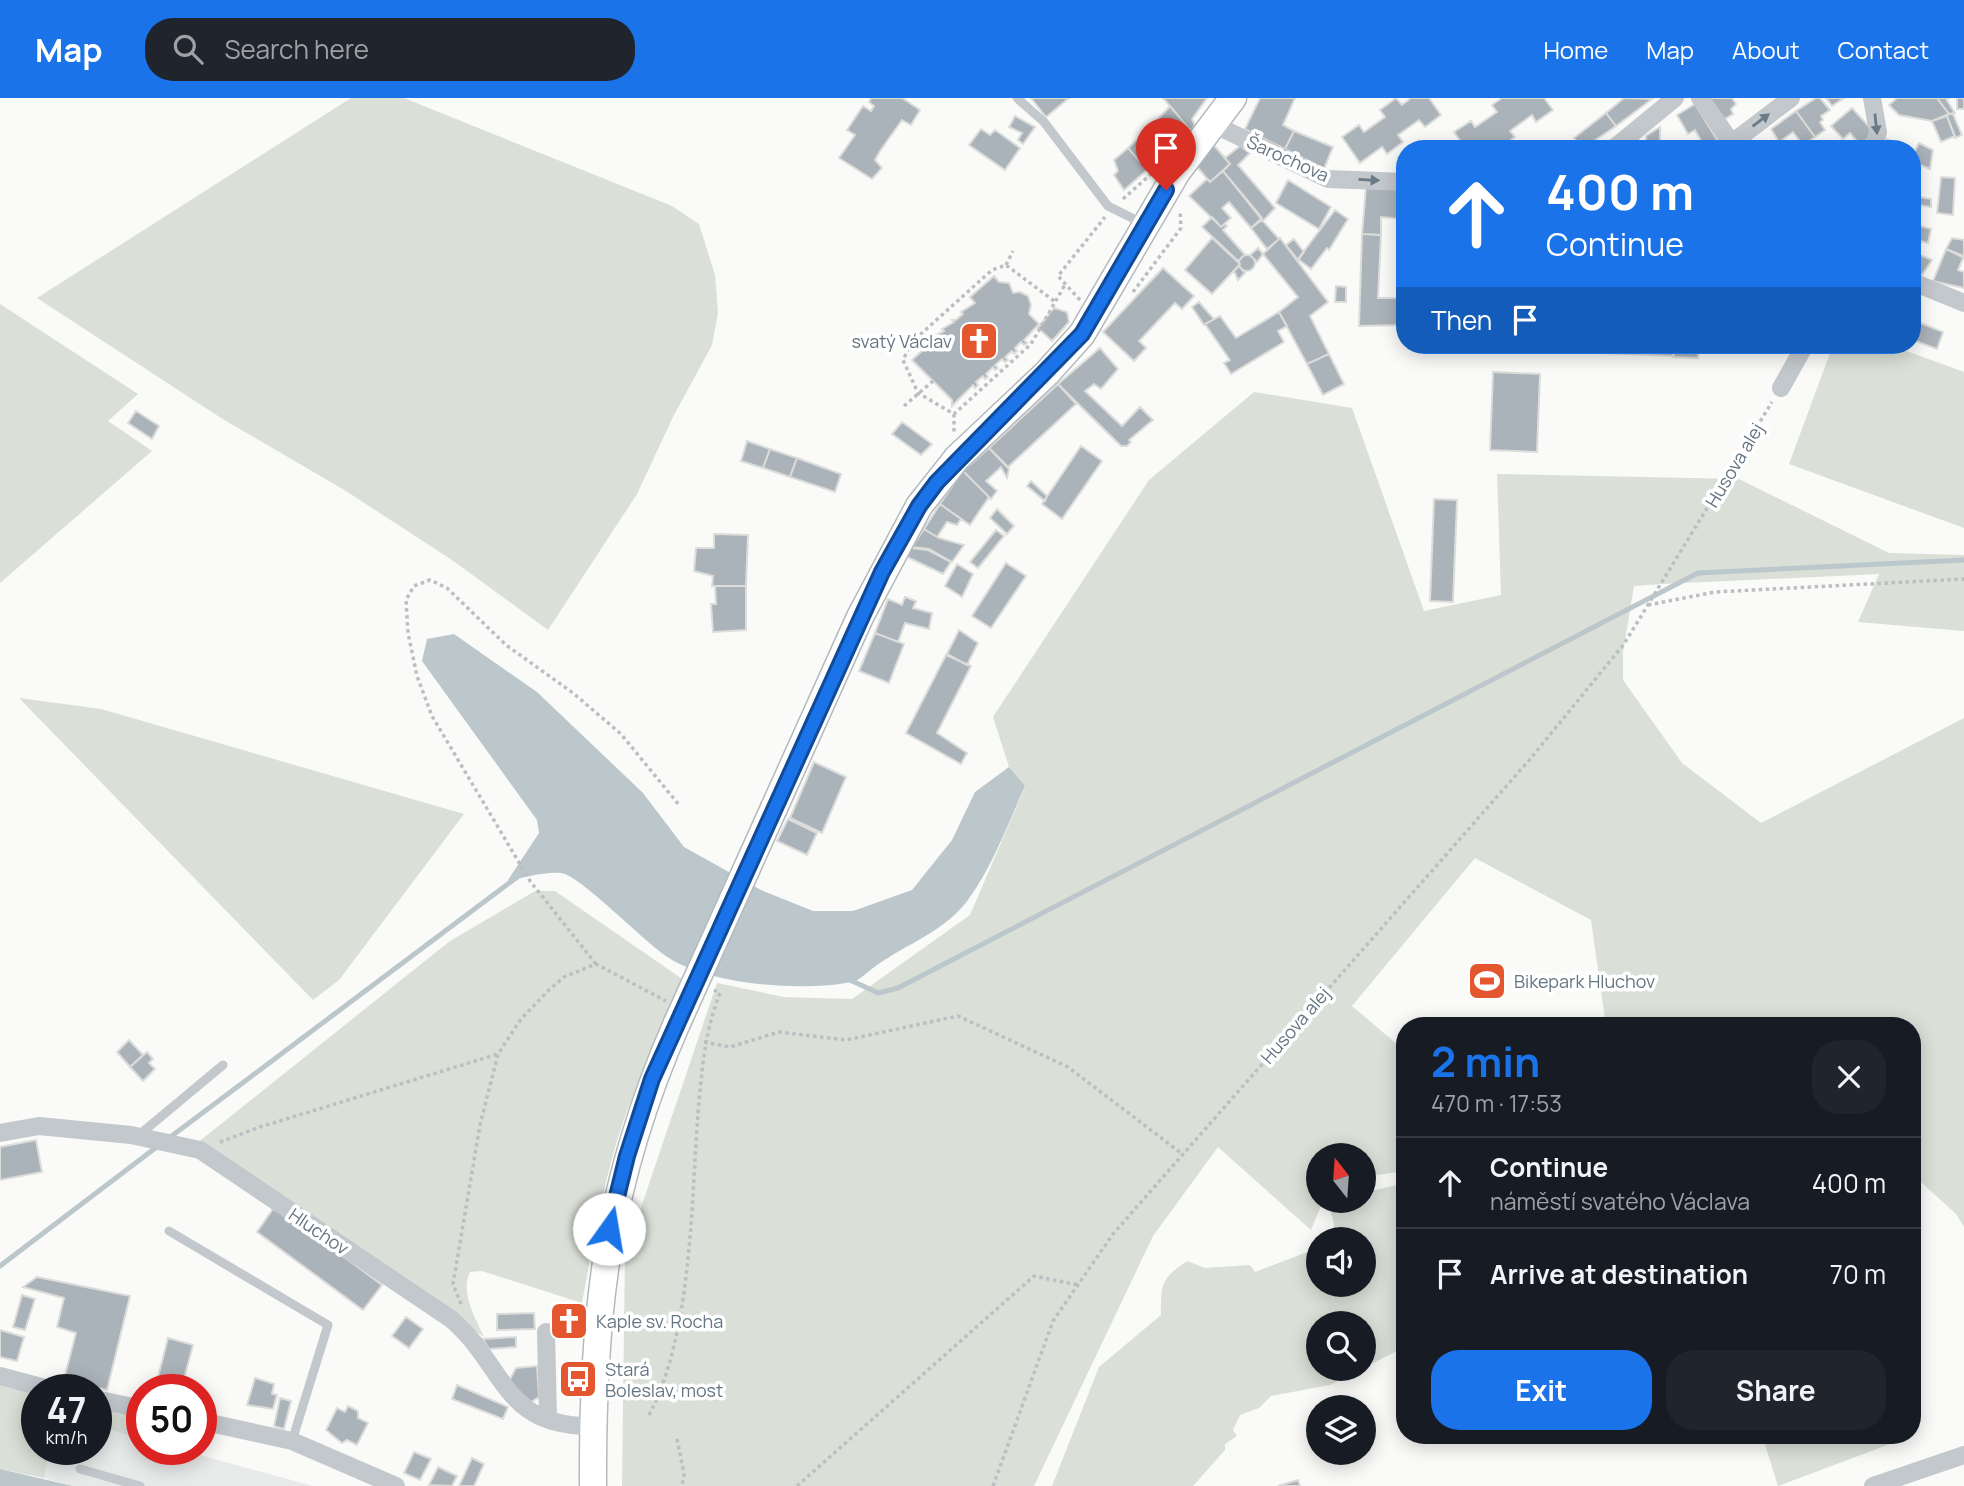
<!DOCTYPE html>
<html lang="en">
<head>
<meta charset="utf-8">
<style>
  :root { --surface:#171b24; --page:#20242c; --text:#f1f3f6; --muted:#9ea1a6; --line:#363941; --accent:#1a73e8 }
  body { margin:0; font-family:Manrope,sans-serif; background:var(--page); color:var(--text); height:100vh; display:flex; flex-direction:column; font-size:26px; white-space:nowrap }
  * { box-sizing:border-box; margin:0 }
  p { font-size:23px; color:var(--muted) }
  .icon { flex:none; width:38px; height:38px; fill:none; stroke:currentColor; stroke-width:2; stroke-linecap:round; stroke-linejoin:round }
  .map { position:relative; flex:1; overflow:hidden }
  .details { position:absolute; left:1396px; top:919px; width:525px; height:427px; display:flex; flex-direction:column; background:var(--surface); border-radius:28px; box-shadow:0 4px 18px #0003 }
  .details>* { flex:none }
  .top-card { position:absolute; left:1396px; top:42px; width:525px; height:214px; border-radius:28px; box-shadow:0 4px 18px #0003; background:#1a73e8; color:#fff; overflow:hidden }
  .needle { width:46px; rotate:343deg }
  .tools { position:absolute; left:1306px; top:1045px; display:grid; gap:14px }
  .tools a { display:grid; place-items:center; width:70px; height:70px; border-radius:50%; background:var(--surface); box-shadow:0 4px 18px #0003; font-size:35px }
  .speed { position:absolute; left:21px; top:1276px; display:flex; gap:14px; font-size:35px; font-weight:700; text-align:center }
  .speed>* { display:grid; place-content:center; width:91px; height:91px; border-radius:50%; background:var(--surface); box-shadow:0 4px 18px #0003; line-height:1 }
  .speed small { font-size:18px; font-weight:400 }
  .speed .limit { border:10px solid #d22; background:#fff; color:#111 }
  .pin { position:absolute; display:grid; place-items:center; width:60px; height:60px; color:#fff; margin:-72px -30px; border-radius:50% 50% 50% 0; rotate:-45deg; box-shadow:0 0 7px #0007 }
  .pin .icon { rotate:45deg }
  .me { position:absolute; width:77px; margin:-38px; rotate:13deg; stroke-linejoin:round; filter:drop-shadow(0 0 5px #0008) }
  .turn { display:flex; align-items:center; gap:24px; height:147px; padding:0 35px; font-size:32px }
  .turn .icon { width:91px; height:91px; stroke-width:2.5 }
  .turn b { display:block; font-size:49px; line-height:60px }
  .then { display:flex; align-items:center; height:66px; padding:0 35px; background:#0003; gap:14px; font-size:26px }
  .round { display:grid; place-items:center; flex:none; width:74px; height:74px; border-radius:28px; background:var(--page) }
  .overview { display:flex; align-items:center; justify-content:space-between; height:119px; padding:0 35px }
  h1 { font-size:42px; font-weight:700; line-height:52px; color:var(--accent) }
  .cta { display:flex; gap:14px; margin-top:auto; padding:14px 35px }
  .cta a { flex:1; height:80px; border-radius:28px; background:var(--accent); color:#fff; font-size:28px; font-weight:700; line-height:80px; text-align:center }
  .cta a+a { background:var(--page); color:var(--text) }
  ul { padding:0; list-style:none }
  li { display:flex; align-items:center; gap:21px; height:91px; padding:0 35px; border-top:2px solid var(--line) }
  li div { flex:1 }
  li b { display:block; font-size:26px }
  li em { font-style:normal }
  header { display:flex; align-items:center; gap:42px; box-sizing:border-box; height:98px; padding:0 35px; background:var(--accent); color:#fff }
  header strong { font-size:33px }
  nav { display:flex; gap:38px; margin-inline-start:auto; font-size:24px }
  .search { width:490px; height:63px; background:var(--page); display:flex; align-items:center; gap:18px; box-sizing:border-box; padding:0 24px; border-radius:28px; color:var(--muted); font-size:26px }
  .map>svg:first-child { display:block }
  .built { fill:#e8e9e9 }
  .green { fill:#dadfd7; fill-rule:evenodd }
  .water { fill:#bbc7cb }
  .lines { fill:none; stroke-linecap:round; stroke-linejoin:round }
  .stream { stroke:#bbc7cb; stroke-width:5 }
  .building { fill:#aab3b9; stroke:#dcdcda; stroke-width:2 }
  .secondary-casing { stroke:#b3babf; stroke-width:29 }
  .path { stroke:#bbbfc2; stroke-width:3.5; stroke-dasharray:3.5 3.5; stroke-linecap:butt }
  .service { stroke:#c3c8cc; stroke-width:9 }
  .minor { stroke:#c3c8cc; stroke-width:18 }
  .secondary { stroke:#fff; stroke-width:26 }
  .secondary-bridge-casing { stroke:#b3babf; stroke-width:29; stroke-linecap:butt }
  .secondary-bridge { stroke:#fff; stroke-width:26 }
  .oneway { fill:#6a7a87 }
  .route-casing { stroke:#114b97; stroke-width:18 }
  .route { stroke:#1a73e8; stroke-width:12 }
  .labels { text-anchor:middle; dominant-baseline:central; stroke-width:7; stroke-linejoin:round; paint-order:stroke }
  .street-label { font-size:18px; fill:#657683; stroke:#fff }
  .poi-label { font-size:18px; fill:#657683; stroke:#fff; text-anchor:start }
</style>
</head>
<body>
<header>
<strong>Map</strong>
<div class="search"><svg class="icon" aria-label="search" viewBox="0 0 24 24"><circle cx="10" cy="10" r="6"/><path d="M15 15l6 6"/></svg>Search here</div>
<nav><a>Home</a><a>Map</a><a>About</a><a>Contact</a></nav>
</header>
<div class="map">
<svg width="1964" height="1388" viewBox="0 0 1964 1388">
  <rect width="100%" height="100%" fill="#fafaf8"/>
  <path class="built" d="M96,1328l46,13v10h36l135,37h-240l-29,-8 6,-29h46z"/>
  <path class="green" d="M351,0h53l268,108 27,18 16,51 3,38 -6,32 -39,72 -36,77 -89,136 -96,-70 -106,-69 -125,-73 -184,-120z
    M0,206l138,90 -30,27 44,30 -152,132z
    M1833,247h57l74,27v156l-175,-64z
    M1254,294l98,16 72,203 77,-16 -4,-121 242,5 150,74 75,2v76l-106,-9 21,-48 -217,10 -28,2 -11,66v28l59,83 79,60 203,-105v509l-8,-13 -43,-39v-149l-314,-1 6,-6 -14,-99 -116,-62 -123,148 53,45v120l-42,6v-22h-45v45l5,1 -12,29 -93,-83 -65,89 -119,250h-412l3,-231 92,-272 67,14 68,2 118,-84 55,-128 -16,-20 -16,-50 156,-237z
    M19,600l82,11 363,105 -125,166 -26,20z
    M535,793h20l133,92c-23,46 -49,92 -66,142 -19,57 -29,119 -40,178l-100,-32 -12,1c-10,20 5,46 14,65l-262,-180 -26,-13 254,-203z
    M1405,1085v164l-75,38 -59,11 -12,12 -19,7 -7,15 4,6 -12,8v6l-32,36h-141l47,-119 62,-52c0,-32 0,-36 26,-54l18,7 45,-3 5,7 63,-24v36h45v-45h-33c9,-12 1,-25 -4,-38l37,-1v-7zM1318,1225h45v45h-45z
    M0,1285l37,9v57h13l-6,29 -44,-9z
    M96,1308l46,11v22l-46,-13z
    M1913,1325l1,12 -136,51 -16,-51h151z"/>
  <path class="water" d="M454,536l83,58 106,101 41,54 77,43 52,21h40l59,-21 40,-50 23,-48 34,-25 16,19c-17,38 -33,81 -57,114 -23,31 -61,44 -91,65 -8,5 -17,16 -26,17 -50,10 -139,3 -182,-24 -24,-15 -89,-83 -108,-85 -16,-2 -37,5 -53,7l31,-47 -2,-13 -115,-159 5,-22z
    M0,1371l73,17h-73z"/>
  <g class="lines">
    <path class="stream" d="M850,882l28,13 20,-5 800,-415 266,-13
      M169,1040l351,-263
      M0,1168l158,-120"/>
  </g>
  <path class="building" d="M871,0h31l18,12 -9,15 -9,-5 -22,31 -5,9 7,8 -10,11 -33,-21 16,-23 -8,-5 16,-24 8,5 3,-5 -5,-4z
    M1031,0h38l-23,19z
    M1163,0h44l-15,21 3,6 -4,6z
    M1260,0h35l-12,27 11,6 -9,18 -40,-20z
    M1396,0l6,7 9,-7h18l12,17 -16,12 -6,-7 -21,15 5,7 -16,12 -5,-7 -22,16 -18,-26 17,-12 5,7 21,-15 -5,-7z
    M1502,0h42l9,12 -17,12 -4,-7 -22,16 5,6 -16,12 -6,-7 -9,7h-18l-12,-17 17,-11 4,6 22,-15 -5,-7z
    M1624,0l28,1 -36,27 -10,-13z
    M1709,0h23l4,6 -5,5 2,5 -10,6z
    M1816,0h4l10,12 -9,6 2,4 -3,2 5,8 -10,7 -19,-26z
    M1826,0h18l-12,8z
    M1897,0h40l12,16 -17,7 -33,-6 -10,-10z
    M1937,0h13l-4,1 9,14 -6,1z
    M1957,0h7v11h-7z
    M1695,6l24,39 -9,6h-4l-11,-19 -7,4 -11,-19z
    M1170,8l21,25 -22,20 -19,-23z
    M1852,10l23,25 -15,12 -10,-12 -7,6 -12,-13z
    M1796,13l19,26 -12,8 -10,-13 -14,10 -8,-13z
    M1606,15l10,13 -34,23 -8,-11z
    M1949,16h4l9,21 -7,3 -8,-22z
    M1015,18l20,11 -12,17 -5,-4 4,-7 -13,-6z
    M1947,18l8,20 -14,6 -9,-21z
    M1660,29v14h-14v-5z
    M1150,30l19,23 -22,19 -19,-22z
    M981,31l9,6 5,-5 25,18 -15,22 -36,-25z
    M1294,33l39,16 -9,22 -39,-20z
    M1887,41l22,10h-25z
    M1646,43h34v8h-34z
    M1212,45l18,21 -20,18 -18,-21z
    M1919,45l14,7 -3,19 -17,-7v-12l2,1z
    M1240,48l10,7 -12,12 37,43 -12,13 -40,-50 7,-7 -5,-6z
    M1128,50l19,22 -23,20 -10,-15 4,-4 -4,-11z
    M1223,73l39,47 -11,10 -22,-26 -7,6 9,10 -10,9 -32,-31 18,-17 3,3z
    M1941,79l14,1 -2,37 -16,-2z
    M1288,82l43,27 -12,22 -43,-26z
    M1366,89l39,3v29l-24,-2v18l-19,-1z
    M1913,91l6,2 -1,6 13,2v8l-18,-3z
    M1335,112l13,9 -19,31 -2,-2 -16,21 -13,-10z
    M1212,119l9,10 4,-3 2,2 -4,4 22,25 -7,6 -36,-34z
    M1262,122l17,19 -12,10 -16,-21z
    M1913,126l18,5 -3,14 -15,-4z
    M1362,136l19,1 -3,63h27v27l-46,1z
    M1212,140l28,26 -28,30 -27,-24z
    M1280,140l48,64 -18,14 19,38 -22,10 -28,-52 19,-15 -35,-43z
    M1952,140l12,2v18l-18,-9z
    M1294,141l10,13 -6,8 -12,-15z
    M1258,150l5,6 -6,8 -7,-7z
    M1946,151l18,7 -6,14 6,2v16l-31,-7z
    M1913,154l19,8 -10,15 -9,-4z
    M1239 165a8 8 0 1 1 16 0a8 8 0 1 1-16 0Z
    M1239,168l6,7 -7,7 -4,-9z
    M1163,170l31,28 -12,13 -7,-6 -36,38 7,7 -12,13 -31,-29z
    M994,178l5,6 10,1 4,10 7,-1 8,4 3,9 -2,9 10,10 -15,16 3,3 -3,2 -3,-3 -6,6 2,3 -3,3 -2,-3 -7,6 3,3 -3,2 -3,-3 -7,6 3,3 -3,2 -2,-3 -7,7 2,3 -3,2 -2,-3 -7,6 2,3 -3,3 -2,-3 -21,21v-6l-40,-40 13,-12 -2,-2h4l8,-7 -2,-2 11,-6 -2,-2 12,-7 -2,-2h4l7,-6 -2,-2 14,-9 -5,-6z
    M1336,188l10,1v15h-11z
    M1199,204l15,17 -10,6 -12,-18z
    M1054,210l13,4 2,10 -17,19 -14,-13z
    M1279,214l8,14 -9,5 6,11 -53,32 -7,-11 6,-3 -25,-36 15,-8 16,22z
    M1913,222l30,12 -6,17 -24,-9z
    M1578,247h96v11l-96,-4z
    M1674,247h25l-1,13 -25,-1z
    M1100,250l18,21 -17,20 -7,-5 -9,7 37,35 18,-19 13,13 -24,20 2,2 -4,4h-6l-63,-62z
    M1329,256l15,30 -21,11 -16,-31z
    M1493,274l47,2 -3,78 -47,-2z
    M1058,286l18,20 -68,63 -19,-19z
    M136,313l23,15 -7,13 -24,-16z
    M902,324l30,22 -11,11 -29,-21z
    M747,343l23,8 -7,19 -22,-7z
    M1081,348l21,15 -40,58 -20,-15z
    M989,350l20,21 -2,9 -6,-11 -15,14 11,10 -6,8 -28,-28z
    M770,351l27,9 -7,19 -27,-9z
    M797,360l44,16 -6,18 -45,-15z
    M963,373l26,26 -19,28 -30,-21z
    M1031,383l16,15 -2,5 -18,-15z
    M1434,401l23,1 -4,102 -23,-1z
    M940,406l21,15 -4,6 -10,-3 -10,15 -13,-8z
    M997,411l17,17 -7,8 -17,-16z
    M924,431l15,9 25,7 -12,17 -23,-13 -17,-2z
    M996,432l8,6 -26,32 -8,-6z
    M714,436l34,1 -2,51h-34l1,-10 -19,-5 2,-23h18z
    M911,450l17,2 23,12 -8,12 -38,-18z
    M1006,465l20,13 -35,52 -19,-12z
    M957,466l16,10 -11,23 -17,-11z
    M715,488h31v44l-33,2 -2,-28h5z
    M905,499l11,4 -3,7 19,5 -3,16 -24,-6 -7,19 -23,-9 13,-34 14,6z
    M959,532l19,13 -11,22 -20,-11z
    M875,535l29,11 -15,39 -30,-12z
    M946,557l25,11 -34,67 30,20 -6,11 -55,-31z
    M814,664l32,15 -24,56 -32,-15z
    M788,721l29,14 -10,22 -30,-14z
    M129,942l14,15 -13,12 -13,-15z
    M147,954l6,7 -4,4 6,6 -12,12 -13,-14z
    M36,1042l6,32 -42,8v-33z
    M275,1108l107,79 -19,25 -106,-78z
    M37,1179l93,19 -23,94 -43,-11 12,-46 -19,-6 7,-29 -41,-11z
    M22,1197l13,4 -10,31 -12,-3z
    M534,1215l1,16 -38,1v-16z
    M406,1219l17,12 -14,19 -17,-12z
    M0,1232l24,7 -7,24 -17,-4z
    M516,1239v10l-27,2 -6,-10z
    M168,1240l25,7 -10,38 -25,-6z
    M537,1268l2,31 -8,5 -23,-19 8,-15z
    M255,1280l19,6 -2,10 5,1 -4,14 -26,-4z
    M457,1287l51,22 -5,12 -51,-20z
    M280,1300l11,3 -7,28 -10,-3z
    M348,1308l10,5v7l10,5 -11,22 -10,-5 -5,3 -16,-13 11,-22 8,4z
    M414,1354l17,7 -11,21 -16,-7z
    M472,1360l12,6 -10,22h-15z
    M438,1369l19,9 -5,10 -23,-1z
    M1298,1382l2,6h-22z"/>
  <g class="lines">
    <defs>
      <path id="secondary" d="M774,710l86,-191 59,-111 38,-48 90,-85 35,-39 95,-162 56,-74
        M593,1388c-1,-174 13,-301 84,-463"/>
    </defs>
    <use href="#secondary" class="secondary-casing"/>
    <path class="path" d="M1123,101l28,-25
      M1006,167l7,-14
      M1133,194l48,-64 -1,-18
      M1080,202l-22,-24 47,-59
      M1054,203l-48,-36 -14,5 -80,72 -9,18 15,33 36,21 77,-70 35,-61
      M904,308l29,-25
      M954,316v19
      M1648,507l67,-13 249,-13
      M596,866l-66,-83 -98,-165 -15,-40 -9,-43 -2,-33 8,-14 16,-6 17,8 59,57 67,48 48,41 58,71
      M704,944l26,5 49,-15 67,8 112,-24 110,51 113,86
      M220,1044l40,-15 238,-73
      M461,1206l-8,-20 27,-159 18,-71 23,-35 28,-29 15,-13 32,-13 70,37
      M562,1237h17
      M649,1317c43,-82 42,-209 49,-302 4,-42 6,-80 22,-120l-6,-3
      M677,1341l7,35 -2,12
      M797,1388l237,-210 44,9
      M993,1388l60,-165 60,-87 418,-476 93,-114 148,-242"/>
    <path class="service" d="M1017,0l27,24 64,84 36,18
      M139,1037l84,-70
      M169,1133l159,94 -36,116
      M80,1371l60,17"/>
    <path class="minor" d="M1700,0l36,51
      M1872,0l6,34 -5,17
      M1215,27l113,54 77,3
      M1732,45l59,-45
      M1613,51l62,-51
      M1913,184l51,21
      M1781,290l24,-43
      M0,1035l39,-7 92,9 69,15 251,169c55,47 51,108 141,107
      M546,1234l2,87
      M0,1278l53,14
      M96,1301l46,10
      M201,1323l91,20 104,45
      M1873,1388l91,-31"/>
    <use href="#secondary" class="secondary"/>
    <defs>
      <path id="secondary-bridge" d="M677,925l97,-215"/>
    </defs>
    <use href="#secondary-bridge" class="secondary-bridge-casing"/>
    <use href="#secondary-bridge" class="secondary-bridge"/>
  </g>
  <defs><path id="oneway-solid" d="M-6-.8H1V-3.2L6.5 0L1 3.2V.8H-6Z" transform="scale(1.75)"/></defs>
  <g class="oneway">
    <use href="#oneway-solid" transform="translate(1761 22) rotate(-37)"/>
    <use href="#oneway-solid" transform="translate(1876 26) rotate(84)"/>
    <use href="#oneway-solid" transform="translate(1369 82) rotate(3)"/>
  </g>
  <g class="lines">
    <defs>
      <path id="route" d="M609,1131l18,-73 25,-77 230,-507 37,-66 18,-24 145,-148 84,-144"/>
    </defs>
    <use href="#route" class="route-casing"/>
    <use href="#route" class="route"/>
  </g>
  <defs>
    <symbol id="church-square" viewBox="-11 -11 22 22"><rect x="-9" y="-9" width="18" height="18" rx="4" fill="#e4572e" stroke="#fff"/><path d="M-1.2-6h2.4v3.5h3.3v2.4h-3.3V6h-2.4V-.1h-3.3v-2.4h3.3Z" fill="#fff"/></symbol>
    <symbol id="stadium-square" viewBox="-11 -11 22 22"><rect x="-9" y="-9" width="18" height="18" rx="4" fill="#e4572e" stroke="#fff"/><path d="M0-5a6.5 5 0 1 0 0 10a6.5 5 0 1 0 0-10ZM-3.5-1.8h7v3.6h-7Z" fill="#fff"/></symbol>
    <symbol id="bus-square" viewBox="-11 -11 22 22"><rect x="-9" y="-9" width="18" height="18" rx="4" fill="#e4572e" stroke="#fff"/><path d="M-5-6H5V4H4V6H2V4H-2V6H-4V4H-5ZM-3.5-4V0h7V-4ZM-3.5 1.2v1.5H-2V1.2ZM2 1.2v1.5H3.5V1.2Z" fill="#fff"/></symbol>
  </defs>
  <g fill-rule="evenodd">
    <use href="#church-square" x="957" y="221" width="44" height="44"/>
    <use href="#stadium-square" x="1465" y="861" width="44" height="44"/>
    <use href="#church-square" x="547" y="1201" width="44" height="44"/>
    <use href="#bus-square" x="556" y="1259" width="44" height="44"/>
  </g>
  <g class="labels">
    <g class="street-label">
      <text transform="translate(1288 60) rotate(24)">Šarochova</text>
      <text transform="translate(1734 367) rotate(-59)">Husova alej</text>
      <text transform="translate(1295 927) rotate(-49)">Husova alej</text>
      <text transform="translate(319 1133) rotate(34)">Hluchov</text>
    </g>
    <g class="poi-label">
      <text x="952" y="243" text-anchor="end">svatý Václav</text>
      <text x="1514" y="883">Bikepark Hluchov</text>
      <text x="596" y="1223">Kaple sv. Rocha</text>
      <text x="605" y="1271">Stará<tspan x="605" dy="21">Boleslav, most</tspan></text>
    </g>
  </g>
</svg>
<div class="tools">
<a><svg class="needle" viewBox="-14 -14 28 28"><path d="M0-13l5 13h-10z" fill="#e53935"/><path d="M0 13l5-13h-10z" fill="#9ea1a6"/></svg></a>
<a><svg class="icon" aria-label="sound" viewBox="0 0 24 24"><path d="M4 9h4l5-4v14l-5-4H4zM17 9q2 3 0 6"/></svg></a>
<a><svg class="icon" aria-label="search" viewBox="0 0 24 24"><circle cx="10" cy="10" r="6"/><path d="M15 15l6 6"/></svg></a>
<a><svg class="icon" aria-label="layers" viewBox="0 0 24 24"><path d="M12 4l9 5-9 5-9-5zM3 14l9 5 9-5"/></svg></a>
</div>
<div class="speed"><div>47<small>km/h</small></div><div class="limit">50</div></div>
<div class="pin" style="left:1166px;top:92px;background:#d93025"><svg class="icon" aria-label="arrive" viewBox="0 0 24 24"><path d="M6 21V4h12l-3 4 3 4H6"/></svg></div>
<svg class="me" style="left:609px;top:1131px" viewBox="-20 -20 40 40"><circle r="19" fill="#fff"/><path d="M0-13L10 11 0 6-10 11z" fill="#1a73e8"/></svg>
<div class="top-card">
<div class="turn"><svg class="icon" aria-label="ahead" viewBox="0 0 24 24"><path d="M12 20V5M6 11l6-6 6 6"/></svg><div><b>400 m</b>Continue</div></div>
<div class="then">Then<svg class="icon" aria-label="arrive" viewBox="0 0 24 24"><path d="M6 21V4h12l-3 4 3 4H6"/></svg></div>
</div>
<section class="details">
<div class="overview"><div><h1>2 min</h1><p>470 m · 17:53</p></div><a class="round"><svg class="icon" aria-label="close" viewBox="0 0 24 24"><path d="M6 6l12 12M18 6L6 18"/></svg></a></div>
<ul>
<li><svg class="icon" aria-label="ahead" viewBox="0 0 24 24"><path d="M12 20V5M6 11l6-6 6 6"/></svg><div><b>Continue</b><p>náměstí svatého Václava</p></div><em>400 m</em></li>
<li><svg class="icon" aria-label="arrive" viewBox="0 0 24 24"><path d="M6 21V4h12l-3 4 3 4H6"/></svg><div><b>Arrive at destination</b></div><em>70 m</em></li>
</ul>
<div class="cta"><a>Exit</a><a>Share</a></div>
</section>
</div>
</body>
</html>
